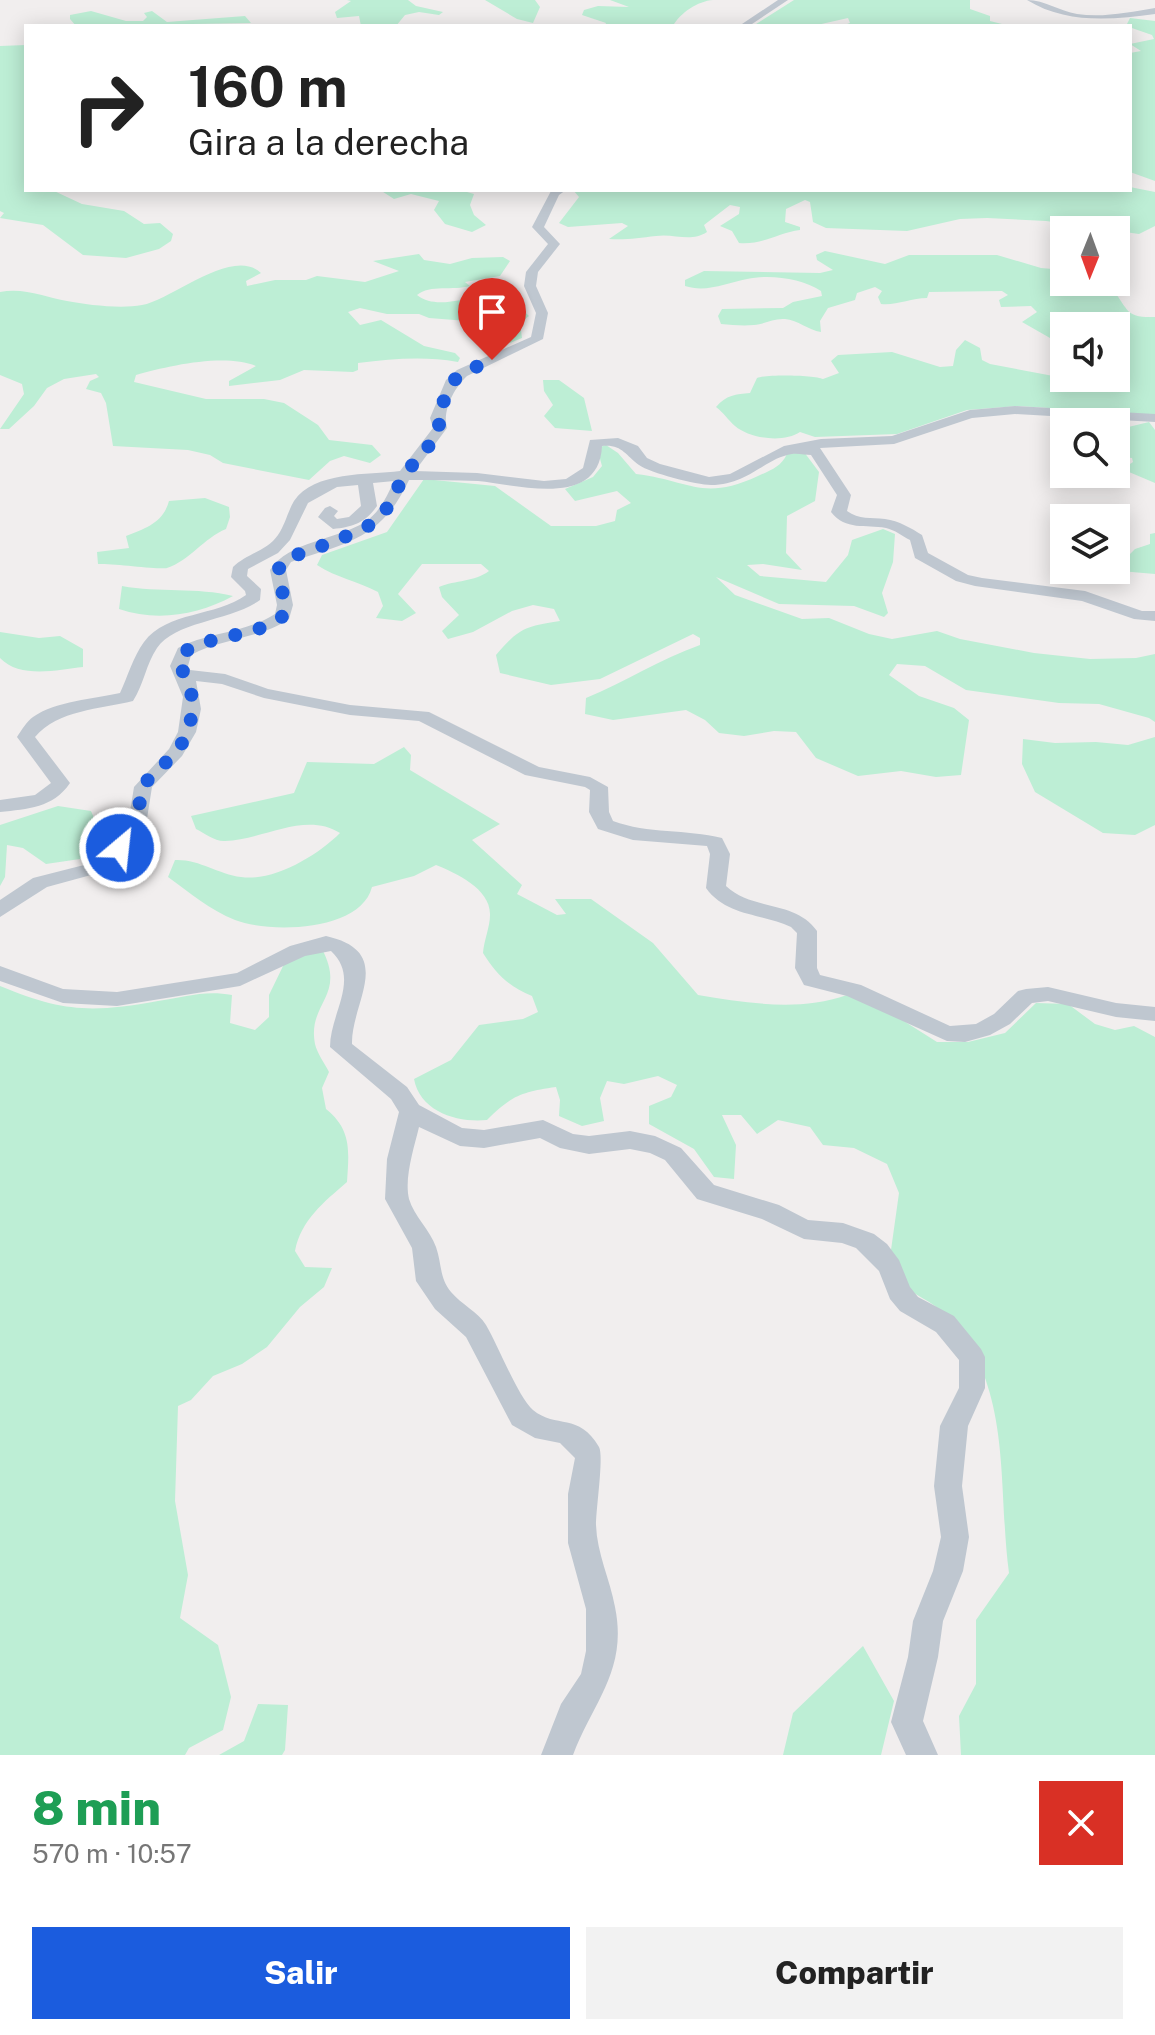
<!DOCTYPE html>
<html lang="es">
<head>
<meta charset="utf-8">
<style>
  :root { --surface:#fff; --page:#f2f2f2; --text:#222; --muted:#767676; --accent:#1b5cde }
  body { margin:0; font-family:"Public Sans",sans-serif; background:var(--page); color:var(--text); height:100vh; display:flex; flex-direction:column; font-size:30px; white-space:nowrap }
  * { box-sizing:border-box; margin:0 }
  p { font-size:26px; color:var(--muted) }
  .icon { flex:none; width:44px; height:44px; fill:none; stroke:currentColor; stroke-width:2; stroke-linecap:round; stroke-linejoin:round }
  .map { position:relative; height:1755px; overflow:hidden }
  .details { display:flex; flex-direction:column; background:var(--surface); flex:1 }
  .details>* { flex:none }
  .guide { position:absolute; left:24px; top:24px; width:1108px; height:168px; border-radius:0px; box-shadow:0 4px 20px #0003; background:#fff; color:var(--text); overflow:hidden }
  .needle { width:52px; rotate:181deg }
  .buttons { position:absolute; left:1050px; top:216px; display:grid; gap:16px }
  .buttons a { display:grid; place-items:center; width:80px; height:80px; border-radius:0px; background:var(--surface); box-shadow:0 4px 20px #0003; font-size:40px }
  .pin { position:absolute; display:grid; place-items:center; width:68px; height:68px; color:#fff; margin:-82px -34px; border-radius:50% 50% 50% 0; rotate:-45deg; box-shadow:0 0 8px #0007 }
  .pin .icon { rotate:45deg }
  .me { position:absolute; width:88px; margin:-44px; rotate:28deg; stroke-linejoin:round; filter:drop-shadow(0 0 6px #0008) }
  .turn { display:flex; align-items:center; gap:28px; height:168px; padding:0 32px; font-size:36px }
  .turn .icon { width:104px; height:104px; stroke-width:2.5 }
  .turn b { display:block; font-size:56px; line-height:68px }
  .round { display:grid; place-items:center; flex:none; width:84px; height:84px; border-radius:0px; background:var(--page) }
  .overview { display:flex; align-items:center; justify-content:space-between; height:136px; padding:0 32px }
  h1 { font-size:48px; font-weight:800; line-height:60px; color:#1e9e55 }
  .action { display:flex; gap:16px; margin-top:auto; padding:16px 32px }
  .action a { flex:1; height:92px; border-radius:0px; background:var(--accent); color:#fff; font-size:32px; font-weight:800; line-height:92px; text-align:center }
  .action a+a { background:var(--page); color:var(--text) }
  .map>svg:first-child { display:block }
  .green { fill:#bdeed5 }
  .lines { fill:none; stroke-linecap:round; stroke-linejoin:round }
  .minor { fill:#bfc7d0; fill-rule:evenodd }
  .route { stroke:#1b5cde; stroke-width:14; stroke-dasharray:0 25.2 }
</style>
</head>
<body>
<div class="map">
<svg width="1155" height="1755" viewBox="0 0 1155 1755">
  <rect width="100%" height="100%" fill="#f1eeee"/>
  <path class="green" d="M347,0h61l8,6 27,6 -4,3 -20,-3 -14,3 -9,11h-35l-2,-10 -22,2 -2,-6 16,-11z
    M485,0h50l5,7 -7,16 -16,-4z
    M610,0h103c-15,1 -33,13 -40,26h-68l1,-3 -24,-8 2,-5 14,-4 31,1z
    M794,0h176v9l20,7v5l20,5h-169l9,-3 -2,-5 -31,7 -64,1z
    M91,11l35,10h17l4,-4 -3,-4 8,-2 15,11 78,-6 6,7 -175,3 -6,-7v-4z
    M1130,18l25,3v160l-25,-9v-119l11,-2 -11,-7 24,-5 -2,-4 -26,-9z
    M26,45v145h26l30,14 42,7 20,13 16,-1 13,11 -2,7 -12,8 -33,9 -43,-3 -40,-30 -43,-7 4,-5 -4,-2v-165z
    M1130,187l25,5v34l-16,8 -93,-13 -59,-3 -27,1 -53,12 -81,-3 -13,-6 -3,-20 -5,-2 -19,9 -1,13 15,5v3c-22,3 -38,15 -61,13l-7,-12 -12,-5 19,-12 1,-7 -10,-2 -26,20 3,7c-17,11 -33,1 -51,4 -17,2 -30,4 -47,3l19,-13 -6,-3 -54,4 -9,-4 20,-26 -6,-7h557z
    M380,190h80l14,4 -4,11 4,10 12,10 -14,7 -27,-8 -11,-14 5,-9 -28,-7 -17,5z
    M825,251l60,13 24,-9h88l44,13 23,2v12h52v-4l5,1 -8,11c16,20 12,28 42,27v98l-137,-9 -51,4 -70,24 -82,3 -15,-5c-16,11 -50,7 -65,-6 -7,-6 -11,-13 -19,-19 10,-12 20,-13 34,-14l7,-15c9,-4 58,-3 66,1l16,-6 -8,-12 7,-6 54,-3 48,15 13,-1 3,-16 9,-10 15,8 2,12 8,4 74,14h52v-52h-52v20l-42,-24 15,-10 -6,-6 -30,1 -2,-7 9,-5 -6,-4 -73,1 -2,6c-16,0 -32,8 -46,6l-3,-7 4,-6 -7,-4 -18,6 -2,7 -27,8 -8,13 1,11c-13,-2 -23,-12 -36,-13 -11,-1 -20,5 -31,6 -11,1 -22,0 -33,-1l-3,-8 4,-7 61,-1 10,-6 29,-6 -1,-5c-19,-13 -52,-17 -74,-12 -20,4 -41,14 -62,7v-6l19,-9 116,2 13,-3 -16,-10 -1,-5z
    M419,254l5,6 26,4 22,-6 31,-1 7,4 -10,15 -35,6 5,4c-17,5 -40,-2 -53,9 30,23 71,-20 112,21l-9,7 2,15 -12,5 -23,-5 -20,-17 -38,-3 -10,-4h-32l-27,-6 -12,4 12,13 21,-5 43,26 31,7 5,5 -2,4c-35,-6 -65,-3 -100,1v7l-5,2 -49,-2 -24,10 -51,6v-5l27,-15c-32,-13 -88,0 -120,9l-2,7 72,17h58l20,4 34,22 11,15 43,5 9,10 -11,8 -26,-7 -14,5 -21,19 -86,-17 -13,-8 -22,-5 -75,-4 -7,-43 -5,-10 -15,-4 4,-8 9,-4 -3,-3 -32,5 -17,9 -13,18 -25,23h-9l24,-35 -2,-10 -22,-9v-83c23,-5 46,5 67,9 21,4 54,8 75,4 31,-6 91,-59 119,-32l-15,8 1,5 28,-6h31l11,-4 48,6 34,-11 -26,-10z
    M543,380h16l25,18 8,33 -37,-3 -11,-12 9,-11 -9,-14z
    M1149,422l6,8v53l-26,-11 -2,-6 6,-4 -1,-4 -10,-1 -6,4v-31z
    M606,445l12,8 18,21c53,6 66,28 122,2 13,-6 23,-9 29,-22l17,-2 15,20 -4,29 -28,15 -1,37 16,17 -39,-6 -16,1 13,11 66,6 22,-27 4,-15 31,-11 12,5 -2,28 -11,31 6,20 -4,4 -30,-11 -75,-2 -63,-27 19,18 67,24 27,-1 40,16 23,5 45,-8 23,8 74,14 56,6 46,-1 19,-4v68l-6,-4 -50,-14 -40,-1 -93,-13 -41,-24 -28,-2 -8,11 30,21 35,12 15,12 -8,55 -25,2 -35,-6 -43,5 -42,-18 -20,-26 -22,-1 -30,5 -25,-3 -14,-13 -19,-10 -73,10 -28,-6 1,-16c39,-16 74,-39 114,-53v-7l-7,-4 -93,45 -49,6 -51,-12 -4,-18c23,-27 30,-29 64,-34l-6,-12 -21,-4 -21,6 -39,21 -25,7 -6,-8 17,-16 -17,-18 -3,-10c17,-7 35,-5 50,-16l-8,-7h-59l-24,30 18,19 -14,8 -26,-3 7,-12 -5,-14c-21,-11 -41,-14 -61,-27l5,-10 65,-23 37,-53 71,7 56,40h45l19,-5 2,-11 14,-7 -14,-12 -42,10 -10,-12 28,-12 9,-11 -5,-18z
    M205,498l24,9 1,10 -4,12c-22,9 -37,32 -59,39 -7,2 -54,-5 -69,-4l-1,-12 32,-4 -3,-12c20,-8 37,-13 43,-35z
    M1155,533v41l-35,-3 -4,-11 9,-1 10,-10 15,-5v-10z
    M122,586c37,7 75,1 111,10 -35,19 -76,26 -114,13z
    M0,632l39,6 21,-2 23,13v18c-26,3 -63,12 -83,-9z
    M1155,737v88l-20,10 -32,-2 -68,-41 -13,-28 1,-25 32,4 41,-1 32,3z
    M404,747l7,8 -1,15 90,54 -28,16 50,45 -5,9 40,21 9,-1 -11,-15h36l62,44 45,52c50,8 100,17 149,0l52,23 38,24h31l37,-9 31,-30 32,1 27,20 20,6 19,-4 21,11v718h-194l-2,-39 17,-32v-64l33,-47c-12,-89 5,-190 -64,-259 -13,-12 -32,-21 -47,-30l-7,-34 8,-57 -12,-29 -33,-16 -31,-3 -13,-18 -32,-7 -21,14 -16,-19h-19l14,30 -2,34 -20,-2 -20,-28 -45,-25v-18l22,-9 6,-12 -19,-9 -34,8 -17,-3 -7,17 4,23 -22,5 -23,-10 1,-16 -4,-13c-34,5 -44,8 -69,33 -29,3 -67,-8 -73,-41l37,-19 28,-35 44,-6 15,-7 -6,-16c-23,-9 -36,-22 -49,-43 1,-13 7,-26 7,-38 1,-26 -34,-42 -54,-50l-22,11 -42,11c-11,44 -101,47 -137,33 -25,-10 -45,-27 -67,-43l7,-17c24,-1 43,14 66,17 33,5 77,-22 99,-44 -35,-22 -77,7 -115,8 -9,1 -21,-8 -29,-12l-5,-13 103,-23 13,-31 67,2z
    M58,806l33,5 10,23 -21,25 -34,5 -23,-16 -16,-3 -2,32 -5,9v-61z
    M322,949c25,48 -15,53 -7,95 2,9 10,20 14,28l-7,16 4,21c26,21 23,42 21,73 -23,20 -46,38 -52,69l10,16 27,1 -8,19 -24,20 -33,40 -25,17 -29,12 -22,24 -13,6 -3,95 13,74 -8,43 38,27 13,52 -8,33 -34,18 -4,7h-185v-769c63,26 91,27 158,15 28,-4 46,-11 74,-6l-2,28 25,7 14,-13v-22l16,-33z
    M863,1646l31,55 -13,54h-98l10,-42z
    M258,1704l30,1 -3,45 -3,5h-63l25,-14z"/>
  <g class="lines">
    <path class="minor" d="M778,0h10l-39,26h-10z
      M1027,0c18,0 32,11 50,14 26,4 53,-2 78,-6v6c-44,6 -89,10 -128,-14z
      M566,190l-7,5 -15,32 16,17 -22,28 -2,14 12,27 -5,26 -76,37c-13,12 -25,35 -20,52l-32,43 62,2 67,8 22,-2 17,-11 7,-28 28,-2 20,8 9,12 13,6 49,13 21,-3 54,-28 37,-7 71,-3 78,-26 45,-4 140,8v8l-140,-8 -43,4 -78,26 -74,4 31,47 -4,16c12,9 24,6 38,8 14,2 26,9 37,16l6,18 40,22 14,3 103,13 57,20h13v10l-21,-2 -52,-18 -107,-15 -19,-5 -41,-23 -5,-18c-8,-4 -15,-10 -24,-12 -21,-4 -40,3 -55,-16l6,-17 -26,-40c-5,0 -13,-2 -19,-1 -27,4 -44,31 -81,31 -14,0 -61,-12 -72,-20 -14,-10 -17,-21 -37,-19 -3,63 -83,39 -124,35 -23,-1 -46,-1 -69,-1 -28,59 -60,62 -118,82l-5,8 7,35 -4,14c-30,20 -66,19 -98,36l-3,11 2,4 35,4 43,15 82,16 79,7 110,55 51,10 18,10 1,25 4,9c35,13 73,8 109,17l8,16 -4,32c26,25 70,14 91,45v37l3,7 41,10 89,41 26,-2 18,-10 24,-23 8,-2 22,-2 68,16 39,4v14l-39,-4 -68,-16 -16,2 -22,21 -20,11 -25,7 -18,-1 -100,-45 -43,-11 -9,-17 2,-35 -6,-6c-29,-14 -64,-10 -85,-39l4,-34 -3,-8 -74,-6 -35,-11 -9,-17 1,-22 -5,-3 -60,-12 -106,-54 -69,-6 -86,-17 -42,-14 -26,-3 5,28 -5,23 -14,24 -30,31 -6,38 -18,26 -26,21 -55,15 -47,30v-17l33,-22 55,-14 32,-28 9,-18 5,-31 35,-38 9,-17 5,-35 -13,-31 8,-18c31,-16 68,-15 97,-34l2,-9 -7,-35c19,-29 66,-30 95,-48 15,-10 22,-26 29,-41l-21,2 4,23c-12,17 -24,21 -44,23l-15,-12 7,-9 5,-2 8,5 -4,5 3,3 12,-2 12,-11 -3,-21 -21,2 -29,16 -18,37 -12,13 -30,16 -1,7 14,13 -1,11c-29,21 -85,21 -103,48 -11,16 -13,36 -24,53 -33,8 -75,9 -98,36l35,46c-17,25 -42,26 -70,29v-12l35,-5 16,-12 -34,-46c4,-6 10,-16 16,-20 23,-16 61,-18 87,-24 8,-17 13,-36 24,-51 23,-31 72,-25 102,-47l-1,-4 -14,-14 2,-10c13,-13 34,-16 45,-32 7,-10 10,-24 16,-34 20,-30 74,-26 106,-30l33,-43 -3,-10 16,-38 11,-10 74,-33 5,-24 -12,-27 2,-14 22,-28 -16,-17 19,-36z
      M326,936c71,16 25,66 26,108l55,43 12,18 43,23 22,2 59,-10 30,14 16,2 41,-5 25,5 26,12 33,37 65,20 29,15 35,3 31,11 13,10 12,16 11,27 8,10 36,19 27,33 4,8v31l-17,38 -6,60 7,51 -6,34 -20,50 -5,36 -15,64 15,34h-32l-15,-33 17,-65 5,-36 20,-50 8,-34 -7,-51 6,-60 19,-38v-28l-23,-28 -36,-21 -10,-12 -11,-28 -23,-23 -14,-5 -38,-4 -42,-20 -65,-20 -32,-39 -15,-7 -20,-4 -41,5 -29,-6 -20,-10 -56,10 -24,-2 -41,-19c-5,21 -15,51 -10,72 5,17 21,31 27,48 6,17 3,30 15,45 10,12 27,20 35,33 12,20 32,72 47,85 23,19 46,2 66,37 5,9 -3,61 -3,78 1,29 14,54 19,82 13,63 -22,95 -42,148h-32l20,-51 20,-30 5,-23v-42l-18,-66v-49l7,-36 -15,-15 -25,-5 -23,-13 -46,-88 -31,-28 -19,-28 -4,-33 -27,-49 2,-40 12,-47 -8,-13 -61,-52c0,-34 31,-68 1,-96l-26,5 -65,30 -123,20 -54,-3 -63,-22v-15l63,23 54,3 120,-19 53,-27z"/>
  </g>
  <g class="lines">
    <path class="route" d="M120,848c8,-10 18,-20 19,-33 2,-12 -2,-19 5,-30 8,-12 22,-21 31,-32 20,-23 24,-63 4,-87l5,-14c31,-19 71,-14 99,-36l2,-11 -7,-35 7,-11 51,-18 36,-17 17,-18 15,-31 29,-34 7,-13 -3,-10 14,-35 11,-10 30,-13"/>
  </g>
</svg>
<div class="buttons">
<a><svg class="needle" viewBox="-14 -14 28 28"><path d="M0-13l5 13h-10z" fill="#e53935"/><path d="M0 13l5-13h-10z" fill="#767676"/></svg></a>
<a><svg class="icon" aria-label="sound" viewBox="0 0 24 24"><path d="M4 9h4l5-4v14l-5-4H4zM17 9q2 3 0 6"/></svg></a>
<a><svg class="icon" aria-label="search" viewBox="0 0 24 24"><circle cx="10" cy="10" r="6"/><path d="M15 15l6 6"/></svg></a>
<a><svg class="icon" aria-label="layers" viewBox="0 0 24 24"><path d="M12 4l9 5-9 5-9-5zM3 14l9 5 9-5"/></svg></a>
</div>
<div class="pin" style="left:492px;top:360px;background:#d93025"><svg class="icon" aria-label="arrive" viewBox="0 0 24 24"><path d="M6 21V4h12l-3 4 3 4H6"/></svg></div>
<svg class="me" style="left:120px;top:848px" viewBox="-20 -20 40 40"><circle r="17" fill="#1b5cde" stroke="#fff" stroke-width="3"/><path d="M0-11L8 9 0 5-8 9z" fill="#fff"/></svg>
<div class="guide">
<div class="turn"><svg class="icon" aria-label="right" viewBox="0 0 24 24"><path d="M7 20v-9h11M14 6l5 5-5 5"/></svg><div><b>160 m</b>Gira a la derecha</div></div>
</div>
</div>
<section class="details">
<div class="overview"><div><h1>8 min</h1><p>570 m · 10:57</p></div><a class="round" style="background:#d93025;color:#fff"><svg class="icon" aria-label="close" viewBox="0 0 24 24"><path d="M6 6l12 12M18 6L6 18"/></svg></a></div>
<div class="action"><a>Salir</a><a>Compartir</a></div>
</section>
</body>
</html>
